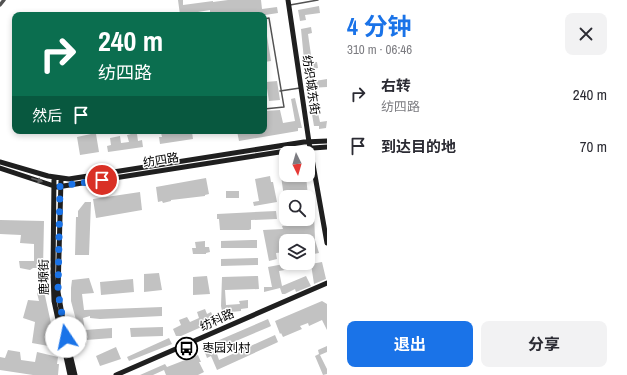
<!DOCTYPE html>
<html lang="zh">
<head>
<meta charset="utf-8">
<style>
  :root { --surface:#fff; --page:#f2f2f3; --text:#2b2b33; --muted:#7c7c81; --accent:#1a73e8 }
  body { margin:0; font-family:"Archivo Narrow","Noto Sans SC",sans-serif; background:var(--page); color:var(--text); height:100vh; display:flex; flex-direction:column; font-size:15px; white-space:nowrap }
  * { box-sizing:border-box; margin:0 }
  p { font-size:13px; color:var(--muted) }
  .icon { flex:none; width:22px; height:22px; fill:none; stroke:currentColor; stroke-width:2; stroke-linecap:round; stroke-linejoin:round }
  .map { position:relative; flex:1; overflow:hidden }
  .drawer { display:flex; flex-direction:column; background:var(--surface); width:300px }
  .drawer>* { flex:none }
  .top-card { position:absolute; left:12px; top:12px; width:255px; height:122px; border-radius:8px; box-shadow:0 2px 6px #0003; background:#0b6e4f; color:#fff; overflow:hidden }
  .needle { width:26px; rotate:175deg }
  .controls { position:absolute; left:279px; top:146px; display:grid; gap:8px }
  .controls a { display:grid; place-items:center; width:36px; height:36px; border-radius:8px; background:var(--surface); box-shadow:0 2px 6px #0003; font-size:20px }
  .pin { position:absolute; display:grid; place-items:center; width:34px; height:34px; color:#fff; margin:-17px; border:2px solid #fff; border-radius:50%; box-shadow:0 1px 4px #0007 }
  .me { position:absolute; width:44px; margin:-22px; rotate:349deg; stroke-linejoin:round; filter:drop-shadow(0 0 3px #0008) }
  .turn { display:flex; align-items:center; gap:14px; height:84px; padding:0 20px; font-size:18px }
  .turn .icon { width:52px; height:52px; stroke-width:2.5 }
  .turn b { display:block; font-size:28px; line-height:34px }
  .then { display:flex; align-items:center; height:38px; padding:0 20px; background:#0003; gap:8px; font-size:15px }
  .round { display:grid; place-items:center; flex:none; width:42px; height:42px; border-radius:8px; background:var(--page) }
  .summary { display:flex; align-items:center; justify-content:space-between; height:68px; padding:0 20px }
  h1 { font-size:24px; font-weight:700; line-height:30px; color:var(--accent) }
  .cta { display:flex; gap:8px; margin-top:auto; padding:8px 20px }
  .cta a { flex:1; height:46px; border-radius:8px; background:var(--accent); color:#fff; font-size:16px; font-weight:700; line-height:46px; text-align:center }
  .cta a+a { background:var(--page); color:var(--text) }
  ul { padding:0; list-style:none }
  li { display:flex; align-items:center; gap:12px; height:52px; padding:0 20px }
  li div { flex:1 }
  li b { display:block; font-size:15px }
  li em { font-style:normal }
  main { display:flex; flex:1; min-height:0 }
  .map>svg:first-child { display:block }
  .building { fill:#c2c2c2 }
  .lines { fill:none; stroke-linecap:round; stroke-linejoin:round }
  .lane { stroke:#525252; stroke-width:1.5 }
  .street { stroke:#525252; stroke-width:3.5 }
  .secondary { stroke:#1f1f1f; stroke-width:5 }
  .oneway { fill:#626262 }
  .route { stroke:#1a73e8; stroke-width:7; stroke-dasharray:0 12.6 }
  .labels { text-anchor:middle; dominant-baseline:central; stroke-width:3; stroke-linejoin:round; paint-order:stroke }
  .street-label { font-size:12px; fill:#000; stroke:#fff }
  .poi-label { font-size:12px; fill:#000; stroke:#fff; text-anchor:start }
</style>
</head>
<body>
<main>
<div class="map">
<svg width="327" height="375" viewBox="0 0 327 375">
  <rect width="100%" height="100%" fill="#fff"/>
  <path class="building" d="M178,0h5v5l30,-4v1l15,-2h33l1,9 15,-2 1,6 -13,2h-55v-5l-30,5z
    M319,6l1,7 -15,2 1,5 -6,1 -2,-11z
    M311,27l1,6 -4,1 4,28h5l1,6 -11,2 -1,-10h-2l-3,-31z
    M264,30h2l5,31 -7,1z
    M309,77h6v4l12,-2v8l-17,1z
    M277,81l3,19 -11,1 -3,-19z
    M314,96l6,26 7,-1 -1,7 -7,1v-3h-5l-5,-29z
    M295,98l7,30h-4v3l-59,10 -2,-10h27v-20l16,-1 3,13 12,-2 -4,-22z
    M171,131l1,3 6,-1v-2l14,1 1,7 -33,5 -1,-7h3l-1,-4z
    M135,133l2,1 1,7 4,-1 1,7 -35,5 -1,-6 4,-1 -1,-7 10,-2 1,7 8,-1 -2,-7z
    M91,134h5l3,18 -19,3 -3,-18z
    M286,168v7h20l2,22h-24l-4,-28z
    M270,176l1,6h2l4,20 -23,4 -1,-4 6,-1 -4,-22z
    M206,178l3,16 -4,1v1l-34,4v1l-8,2 -1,-2 -4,1 -2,-15z
    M226,191h13v7h-13z
    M140,192l2,18 -46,8 -3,-19z
    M85,202h6l-2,53h-14l1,-38h2v-6z
    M276,211l1,8 -26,1v9l-2,1h-29l-1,-11h-2v-5z
    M314,211l1,29 4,13 -11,2v-14h-22v11l-10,1 1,6 -8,2 -6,-31 20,-1 -1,-3 6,-1v-6h20v-7z
    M0,220l44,1 -1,47h-10l-3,2 -10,-2 -1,-7h15v-17l-14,-1 1,-8 -21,-1z
    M252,240h5v8h-36v-7z
    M205,241v6h4l1,5 -4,1v1h-13l-1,-6h4l-1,-6z
    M258,258v7l-37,1v-7z
    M322,262l4,17 -12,5 -3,-20z
    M289,263h17l1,3 -28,5 3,15 24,-10 5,10 -15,6 -1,-3 -10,5h-3l-2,-6 -16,4v-5h8l-4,-20z
    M159,273l3,17 -18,2v-18z
    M207,276l3,18 -17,1v-18z
    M258,276l1,13 -34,1 1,15 14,-1 -1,-3 9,-1v8l-7,1v2l-10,1v3l-8,1 -2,-10 1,-29z
    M89,278l5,15 -12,1 2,16 78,-3v9l-62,3 -10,-1v-2l-7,2 2,12 27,-2v10l-26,2v5l-4,-2 -11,-42v-13l1,-8z
    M133,279l1,13 -33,3 -1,-13z
    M44,291l11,51 -1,5 -22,-4 3,-21 -12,-4 5,-18 11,1 -2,-8z
    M322,301l5,3v26l-5,-10 -13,6 -1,-3 -8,3 2,3 -19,8 -2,-4 -1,1 -5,-13z
    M205,309l2,5 4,-2 4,9 -34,15h-5l-3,-7 8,-4 -2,-5 8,-3 3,5 9,-4 -2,-6z
    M268,319l3,7 -2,1 -52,22 2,4 -2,1 2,6 56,-25 3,7 -2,1 -59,27 -6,-14 -4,2 -4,-11z
    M163,327v9l-32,1 -1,-9z
    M169,338l3,6 -43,17 -2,-4z
    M327,346v6l-7,3 7,14v5l-4,1 -8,-19 4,-2 -1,-4z
    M116,347l5,12 -21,7 -4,-10z
    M8,350l12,2 1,8 14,2 2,-10 21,5 -1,7h2l-1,11h-25l-33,-5v-13l5,1z
    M198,355l3,7h-2l5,10 -6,3h-32l-2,-5 -11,5h-13l25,-11 2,3z"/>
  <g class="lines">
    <path class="lane" d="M290,5l28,-5
      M264,19l5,-1 15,89 -20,2
      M280,91l20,-3"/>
    <path class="street" d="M0,5l4,-5"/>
    <path class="secondary" d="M288,0l21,142 18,101
      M0,162l48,14 21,3 235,-37 23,-1
      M0,168l57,19 242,-38 28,-2
      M54,178l-1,95 1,28 16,74
      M61,179l-3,113 8,45 9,38
      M116,375l211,-92"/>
  </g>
  <defs><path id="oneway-solid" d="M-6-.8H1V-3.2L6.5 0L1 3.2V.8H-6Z"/></defs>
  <use class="oneway" href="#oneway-solid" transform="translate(37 180) rotate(18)"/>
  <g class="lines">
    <path class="route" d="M66,337l-8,-45 2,-106 42,-6"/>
  </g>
  <defs>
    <symbol id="bus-ring" viewBox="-11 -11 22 22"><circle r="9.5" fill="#fff" stroke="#000" stroke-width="1.5"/><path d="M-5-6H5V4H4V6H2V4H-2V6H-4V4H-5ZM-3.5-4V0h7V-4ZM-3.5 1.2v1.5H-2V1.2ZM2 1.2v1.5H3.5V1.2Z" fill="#000"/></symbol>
  </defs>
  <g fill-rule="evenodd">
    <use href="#bus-ring" x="174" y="336" width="25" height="25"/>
  </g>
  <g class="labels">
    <g class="street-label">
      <text transform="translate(311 85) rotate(82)">纺织城东街</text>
      <text transform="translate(161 160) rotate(-9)">纺四路</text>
      <text transform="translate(44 277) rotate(-91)">鹿塬街</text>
      <text transform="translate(217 320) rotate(-24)">纺科路</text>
    </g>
    <g class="poi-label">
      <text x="202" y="348">枣园刘村</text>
    </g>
  </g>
</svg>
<div class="controls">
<a><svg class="needle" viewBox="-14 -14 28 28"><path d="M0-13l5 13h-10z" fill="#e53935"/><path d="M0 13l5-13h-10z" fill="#7c7c81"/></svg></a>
<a><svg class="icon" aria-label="search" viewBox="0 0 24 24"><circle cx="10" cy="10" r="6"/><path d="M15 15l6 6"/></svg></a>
<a><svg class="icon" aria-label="layers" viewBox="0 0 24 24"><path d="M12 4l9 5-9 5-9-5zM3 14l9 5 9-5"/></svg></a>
</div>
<div class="pin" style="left:102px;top:180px;background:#d93025"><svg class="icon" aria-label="arrive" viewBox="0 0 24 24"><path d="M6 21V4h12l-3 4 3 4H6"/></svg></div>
<svg class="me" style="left:66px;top:337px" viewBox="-20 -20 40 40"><circle r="19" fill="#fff"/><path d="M0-13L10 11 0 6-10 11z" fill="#1a73e8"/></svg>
<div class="top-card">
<div class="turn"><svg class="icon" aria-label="right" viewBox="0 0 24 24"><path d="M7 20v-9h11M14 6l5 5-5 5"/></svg><div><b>240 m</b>纺四路</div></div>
<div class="then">然后<svg class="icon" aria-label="arrive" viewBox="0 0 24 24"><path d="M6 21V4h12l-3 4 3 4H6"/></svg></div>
</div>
</div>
<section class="drawer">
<div class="summary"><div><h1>4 分钟</h1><p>310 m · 06:46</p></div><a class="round"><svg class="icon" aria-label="close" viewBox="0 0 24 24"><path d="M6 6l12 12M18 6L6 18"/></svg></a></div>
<ul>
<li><svg class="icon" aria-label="right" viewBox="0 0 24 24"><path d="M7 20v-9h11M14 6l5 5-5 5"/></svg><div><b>右转</b><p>纺四路</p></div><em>240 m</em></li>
<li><svg class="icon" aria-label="arrive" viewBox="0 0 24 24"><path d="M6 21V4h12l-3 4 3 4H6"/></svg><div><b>到达目的地</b></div><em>70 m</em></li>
</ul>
<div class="cta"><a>退出</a><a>分享</a></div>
</section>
</main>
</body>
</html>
